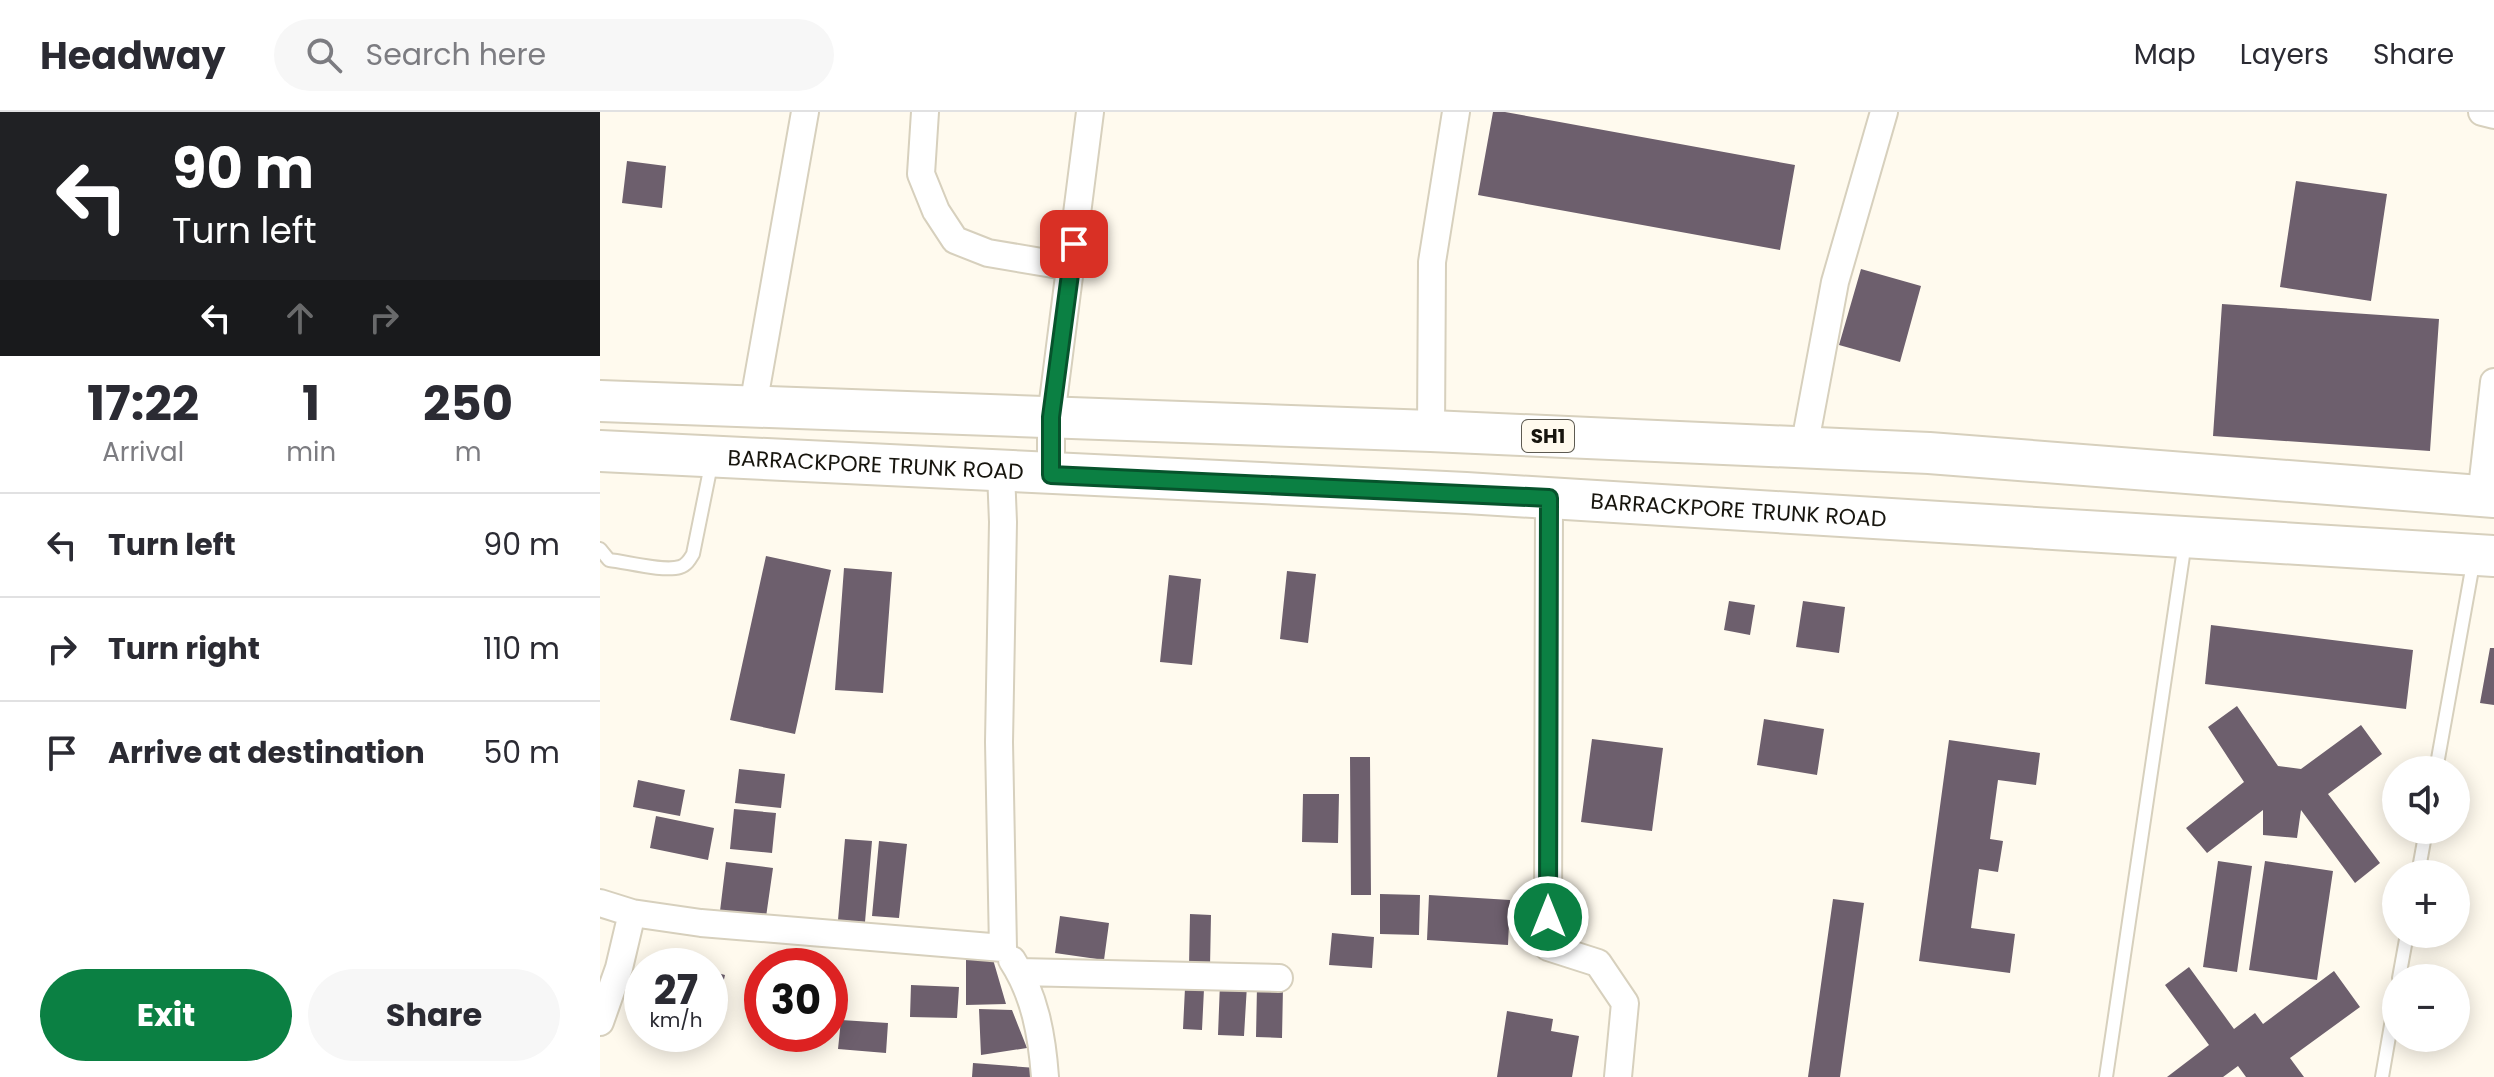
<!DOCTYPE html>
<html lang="en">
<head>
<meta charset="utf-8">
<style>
  :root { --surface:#fff; --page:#f7f7f7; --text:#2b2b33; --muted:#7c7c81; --line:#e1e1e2; --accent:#0b8043 }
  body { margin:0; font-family:Poppins,sans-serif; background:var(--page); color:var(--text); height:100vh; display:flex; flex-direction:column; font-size:30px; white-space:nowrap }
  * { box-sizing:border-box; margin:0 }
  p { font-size:26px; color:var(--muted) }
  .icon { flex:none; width:44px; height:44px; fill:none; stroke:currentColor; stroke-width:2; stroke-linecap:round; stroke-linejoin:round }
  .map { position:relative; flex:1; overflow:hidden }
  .sheet { display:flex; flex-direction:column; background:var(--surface); width:600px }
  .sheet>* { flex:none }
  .top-card { background:#202124; color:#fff; overflow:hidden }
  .tools { position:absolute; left:1782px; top:644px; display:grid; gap:16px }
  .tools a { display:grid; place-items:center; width:88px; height:88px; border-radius:50%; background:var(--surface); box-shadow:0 4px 20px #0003; font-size:40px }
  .speed { position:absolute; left:24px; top:836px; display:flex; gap:16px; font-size:40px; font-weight:700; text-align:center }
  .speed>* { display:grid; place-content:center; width:104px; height:104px; border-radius:50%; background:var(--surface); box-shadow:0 4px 20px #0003; line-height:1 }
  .speed small { font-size:20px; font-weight:400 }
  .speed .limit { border:12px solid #d22; background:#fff; color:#111 }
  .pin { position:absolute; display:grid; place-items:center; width:68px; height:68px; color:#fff; margin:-34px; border-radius:16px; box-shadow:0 4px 12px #0006 }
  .me { position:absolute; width:88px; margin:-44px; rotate:0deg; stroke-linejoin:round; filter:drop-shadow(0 0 6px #0008) }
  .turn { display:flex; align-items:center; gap:28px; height:168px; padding:0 40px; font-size:36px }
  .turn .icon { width:104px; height:104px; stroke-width:2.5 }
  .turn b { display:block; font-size:56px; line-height:68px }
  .lanes { display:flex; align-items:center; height:76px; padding:0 40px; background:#0003; justify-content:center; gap:40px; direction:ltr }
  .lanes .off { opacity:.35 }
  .eta { display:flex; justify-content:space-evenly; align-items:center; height:136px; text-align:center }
  .eta b { font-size:48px; font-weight:700; line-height:56px }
  .cta { display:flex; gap:16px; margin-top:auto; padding:16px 40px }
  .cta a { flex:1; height:92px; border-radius:48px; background:var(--accent); color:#fff; font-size:32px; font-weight:700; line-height:92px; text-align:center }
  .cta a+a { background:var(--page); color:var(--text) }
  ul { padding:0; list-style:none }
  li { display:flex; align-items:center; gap:24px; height:104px; padding:0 40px; border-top:2px solid var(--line) }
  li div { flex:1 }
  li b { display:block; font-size:30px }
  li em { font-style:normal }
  header { display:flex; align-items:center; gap:48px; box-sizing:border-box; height:112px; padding:0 40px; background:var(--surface); border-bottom:2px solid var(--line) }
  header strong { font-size:38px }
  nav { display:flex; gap:44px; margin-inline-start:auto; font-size:28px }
  .search { width:560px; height:72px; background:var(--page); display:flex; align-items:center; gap:20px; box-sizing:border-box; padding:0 28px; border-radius:44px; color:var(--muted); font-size:30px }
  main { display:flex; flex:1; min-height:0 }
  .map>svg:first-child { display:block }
  .building { fill:#6d5f6d }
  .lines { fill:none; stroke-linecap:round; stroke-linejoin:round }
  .lane-casing { stroke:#d7d0bd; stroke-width:16 }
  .street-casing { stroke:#d7d0bd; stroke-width:30 }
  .primary-casing { stroke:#d7d0bd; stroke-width:44 }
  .lane { stroke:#fff; stroke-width:12 }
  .street { stroke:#fff; stroke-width:26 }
  .primary { stroke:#fff; stroke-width:40 }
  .route-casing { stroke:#07532c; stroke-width:20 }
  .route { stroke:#0b8043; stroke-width:14 }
  .labels { text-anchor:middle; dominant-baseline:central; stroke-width:6; stroke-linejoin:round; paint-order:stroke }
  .shield { fill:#fffaee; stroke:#5d5a51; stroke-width:2 }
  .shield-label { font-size:20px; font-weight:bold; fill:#17150e }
  .street-label { font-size:22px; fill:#17150e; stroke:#fffaee }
</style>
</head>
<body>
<header>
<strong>Headway</strong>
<div class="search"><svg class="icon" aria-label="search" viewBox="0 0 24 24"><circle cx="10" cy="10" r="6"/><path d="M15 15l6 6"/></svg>Search here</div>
<nav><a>Map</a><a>Layers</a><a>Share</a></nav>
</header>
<main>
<section class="sheet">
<div class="top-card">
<div class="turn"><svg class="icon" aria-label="left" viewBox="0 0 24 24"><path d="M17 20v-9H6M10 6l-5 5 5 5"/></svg><div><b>90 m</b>Turn left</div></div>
<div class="lanes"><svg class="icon" aria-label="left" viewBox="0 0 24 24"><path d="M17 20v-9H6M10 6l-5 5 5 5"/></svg><svg class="icon off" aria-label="ahead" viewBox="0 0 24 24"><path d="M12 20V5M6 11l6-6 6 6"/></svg><svg class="icon off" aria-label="right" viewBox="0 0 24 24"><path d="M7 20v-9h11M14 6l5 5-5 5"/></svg></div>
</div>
<div class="eta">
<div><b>17:22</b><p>Arrival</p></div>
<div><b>1</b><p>min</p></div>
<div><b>250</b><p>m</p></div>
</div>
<ul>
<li><svg class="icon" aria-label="left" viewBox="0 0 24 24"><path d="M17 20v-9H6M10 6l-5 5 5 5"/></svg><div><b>Turn left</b></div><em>90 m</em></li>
<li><svg class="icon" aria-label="right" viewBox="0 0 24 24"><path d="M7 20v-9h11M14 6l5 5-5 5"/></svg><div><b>Turn right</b></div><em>110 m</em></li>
<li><svg class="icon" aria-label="arrive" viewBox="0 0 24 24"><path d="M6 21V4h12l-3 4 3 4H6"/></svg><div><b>Arrive at destination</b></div><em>50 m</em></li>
</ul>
<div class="cta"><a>Exit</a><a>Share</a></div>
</section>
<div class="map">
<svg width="1894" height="965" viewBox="0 0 1894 965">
  <rect width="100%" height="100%" fill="#fffaee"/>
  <path class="building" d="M893,0h12l290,53 -15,85 -302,-55z
    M27,49l39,5 -4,42 -40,-5z
    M1696,69l91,13 -16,107 -91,-14z
    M1261,157l60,17 -21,76 -61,-17z
    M1622,192l217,15 -9,132 -217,-15z
    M166,444l65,14 -36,164 -65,-14z
    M244,456l48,4 -9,121 -48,-3z
    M687,459l29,3 -8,69 -28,-4z
    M569,463l32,4 -9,86 -32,-3z
    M1129,489l26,4 -5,30 -26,-5z
    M1203,489l42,6 -6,46 -43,-6z
    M1611,513l202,25 -7,59 -201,-25z
    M1890,536h4v57l-14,-2z
    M1637,594l41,60 23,3 60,-44 21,29 -54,40 52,69 -25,20 -54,-73 -4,28 -34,-3v-25l-56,43 -21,-25 58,-46 -36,-55z
    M1164,607l60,10 -7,46 -60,-10z
    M992,627l71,9 -11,83 -71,-9z
    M1349,628l91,13 -4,32 -38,-5 -8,59 13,2 -5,31 -19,-3 -8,59 44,6 -5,39 -91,-12z
    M750,645h20l1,138h-20z
    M139,657l46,5 -4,34 -46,-5z
    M38,668l47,10 -5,26 -47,-9z
    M703,682h36l-1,49 -36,-1z
    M134,697l42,4 -4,40 -42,-4z
    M56,704l58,12 -6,32 -58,-12z
    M245,727l27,2 -7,81 -27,-2z
    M279,729l28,3 -8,74 -27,-2z
    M1618,749l34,5 -15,106 -34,-5z
    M1665,749l68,10 -16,109 -68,-10z
    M126,750l47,6 -7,49 -46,-6z
    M780,782l40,1 -1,40 -39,-1z
    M829,783l81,5 -2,45 -81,-5z
    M1233,787l31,4 -24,174h-32z
    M590,802l21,1 -1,52h-21z
    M460,804l49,7 -5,37 -49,-7z
    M732,821l42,4 -2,31 -43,-3z
    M366,842l26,2 14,48 -40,1z
    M1589,855l45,62 21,-16 8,11 71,-53 26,36 -70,51 14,19h-58l-8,-11 -15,11h-56l42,-32 -44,-60z
    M110,859l15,4 -12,52h-3z
    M620,871l27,2 -3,51 -26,-1z
    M311,873l48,2 -2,31 -47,-1z
    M657,874l26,1 -1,51 -26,-1z
    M585,876l19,1 -2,41 -19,-1z
    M379,897l33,1 15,38 -46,7z
    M907,899l46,8 -2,12 28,5 -7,41h-75z
    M241,908l47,3 -2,30 -48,-4z
    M373,951l63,5v9h-64z"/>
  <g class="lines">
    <defs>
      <path id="lane" d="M0,437l9,11c18,2 55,12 71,7 7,-2 10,-8 13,-13l19,-94
        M1836,658l38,-212
        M1818,762l8,-44
        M1799,866l8,-44
        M1506,965l79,-535
        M1782,965l14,-81"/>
      <path id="street" d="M325,0l-4,62 15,37 19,29 33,13 83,14
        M1882,0l12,3
        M153,294l52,-294
        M831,319l1,-169 24,-150
        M1204,336l31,-166 49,-170
        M451,363v-58l39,-305
        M1881,385l13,-115
        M949,386l-1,449 50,16 27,40 -7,74
        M0,791l32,10
        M412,848c23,35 30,76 33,117
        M419,860l260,6
        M0,910l19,-54 13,-55 69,10 302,25 -4,-206 4,-220 -2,-50"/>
      <g id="primary">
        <path d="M0,289l831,30 498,22 565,44"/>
        <path id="s1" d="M0,339l866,42 1028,63"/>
      </g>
    </defs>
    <use href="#lane" class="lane-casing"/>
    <use href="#street" class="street-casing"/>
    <use href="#primary" class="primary-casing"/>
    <use href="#lane" class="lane"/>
    <use href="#street" class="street"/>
    <use href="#primary" class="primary"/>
  </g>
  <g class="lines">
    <defs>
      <path id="route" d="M474,132l-23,173v58l498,23 -1,419"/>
    </defs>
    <use href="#route" class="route-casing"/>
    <use href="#route" class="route"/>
  </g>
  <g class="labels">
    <rect class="shield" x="922" y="308" width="52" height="32" rx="6"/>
    <g class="shield-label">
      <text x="948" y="324">SH1</text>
    </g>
    <g class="street-label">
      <text stroke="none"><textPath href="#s1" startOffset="276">BARRACKPORE TRUNK ROAD</textPath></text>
      <text stroke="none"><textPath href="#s1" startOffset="1140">BARRACKPORE TRUNK ROAD</textPath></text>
    </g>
  </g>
</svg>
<div class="tools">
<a><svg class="icon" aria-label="sound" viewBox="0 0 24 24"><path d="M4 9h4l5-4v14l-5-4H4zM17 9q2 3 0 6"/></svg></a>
<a>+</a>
<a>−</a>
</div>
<div class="speed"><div>27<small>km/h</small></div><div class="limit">30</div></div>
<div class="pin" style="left:474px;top:132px;background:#d93025"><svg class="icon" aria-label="arrive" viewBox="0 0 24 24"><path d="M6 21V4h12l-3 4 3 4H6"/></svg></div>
<svg class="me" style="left:948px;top:805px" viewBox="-20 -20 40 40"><circle r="17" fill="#0b8043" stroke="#fff" stroke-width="3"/><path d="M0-11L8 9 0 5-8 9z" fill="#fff"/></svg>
</div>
</main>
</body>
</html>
